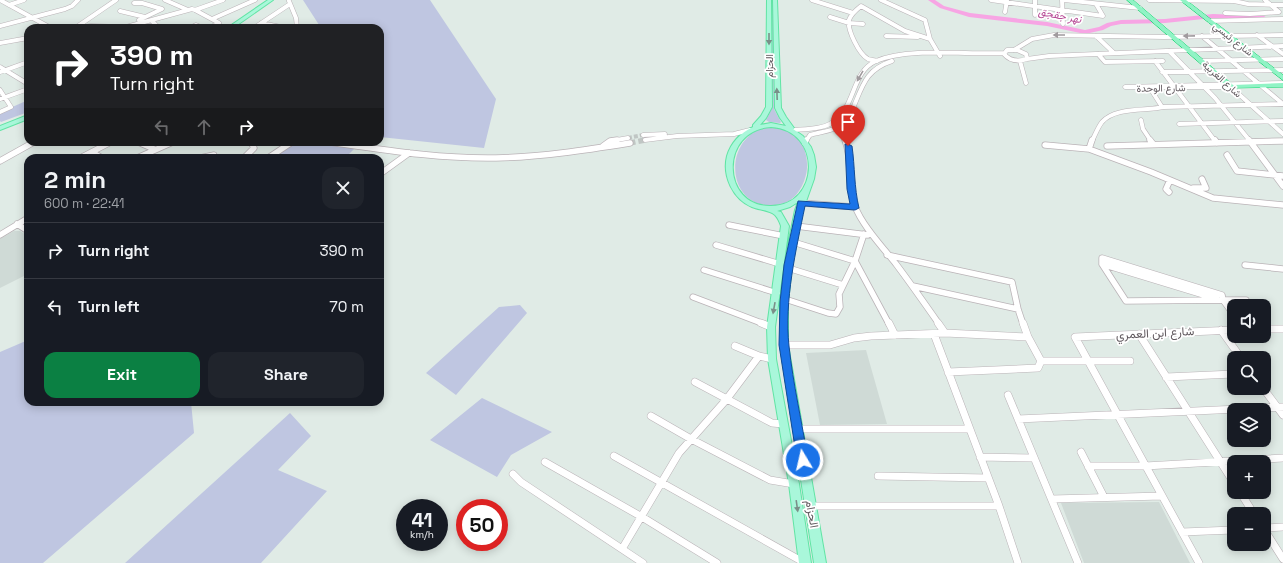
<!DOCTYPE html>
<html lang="en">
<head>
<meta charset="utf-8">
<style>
  :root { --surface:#171b24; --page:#20242c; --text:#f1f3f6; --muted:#9ea1a6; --line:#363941; --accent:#0b8043 }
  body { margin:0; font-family:"Space Grotesk",Vazirmatn,sans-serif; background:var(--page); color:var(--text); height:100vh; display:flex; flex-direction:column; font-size:15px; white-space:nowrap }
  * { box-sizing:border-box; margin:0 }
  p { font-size:13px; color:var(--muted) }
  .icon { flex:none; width:22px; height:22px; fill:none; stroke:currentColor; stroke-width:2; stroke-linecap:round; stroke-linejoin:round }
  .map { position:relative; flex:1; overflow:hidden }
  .side { position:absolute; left:24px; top:154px; width:360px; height:252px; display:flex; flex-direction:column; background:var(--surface); border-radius:12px; box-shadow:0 2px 10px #0003 }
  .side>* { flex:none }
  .guide { position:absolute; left:24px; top:24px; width:360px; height:122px; border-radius:12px; box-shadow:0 2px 10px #0003; background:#202124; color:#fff; overflow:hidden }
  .tools { position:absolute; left:1227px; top:299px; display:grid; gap:8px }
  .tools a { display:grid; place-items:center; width:44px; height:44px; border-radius:8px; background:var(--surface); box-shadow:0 2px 10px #0003; font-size:20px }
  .speed { position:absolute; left:396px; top:499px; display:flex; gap:8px; font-size:20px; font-weight:700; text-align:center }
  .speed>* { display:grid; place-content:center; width:52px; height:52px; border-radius:50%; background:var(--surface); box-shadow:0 2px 10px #0003; line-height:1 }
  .speed small { font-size:10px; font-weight:400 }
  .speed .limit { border:6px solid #d22; background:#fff; color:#111 }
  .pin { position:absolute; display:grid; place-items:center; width:34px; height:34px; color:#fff; margin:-41px -17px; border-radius:50% 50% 50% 0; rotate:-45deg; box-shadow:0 0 4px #0007 }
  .pin .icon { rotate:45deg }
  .me { position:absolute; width:44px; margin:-22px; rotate:351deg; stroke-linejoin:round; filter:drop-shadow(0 0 3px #0008) }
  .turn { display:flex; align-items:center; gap:14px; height:84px; padding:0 20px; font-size:18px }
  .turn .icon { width:52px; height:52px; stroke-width:2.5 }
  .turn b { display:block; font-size:28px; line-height:34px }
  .lanes { display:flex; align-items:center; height:38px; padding:0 20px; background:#0003; justify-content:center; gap:20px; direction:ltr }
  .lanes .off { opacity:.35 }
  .round { display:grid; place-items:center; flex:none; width:42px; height:42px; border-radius:12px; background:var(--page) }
  .head { display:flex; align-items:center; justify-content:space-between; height:68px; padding:0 20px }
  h1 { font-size:24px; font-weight:700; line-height:30px }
  .primary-button { display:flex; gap:8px; margin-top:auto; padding:8px 20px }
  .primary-button a { flex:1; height:46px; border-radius:12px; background:var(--accent); color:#fff; font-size:16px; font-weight:700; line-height:46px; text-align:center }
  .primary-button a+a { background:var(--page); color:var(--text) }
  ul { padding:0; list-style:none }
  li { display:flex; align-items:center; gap:12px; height:56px; padding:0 20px; border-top:1px solid var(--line) }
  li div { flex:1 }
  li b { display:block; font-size:15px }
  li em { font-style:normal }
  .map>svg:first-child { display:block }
  .education { fill:#cfdad6 }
  .green { fill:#bfc6e1 }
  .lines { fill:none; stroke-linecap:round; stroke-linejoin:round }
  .river { fill:#f7a5e4; fill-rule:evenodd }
  .minor-tunnel-far1 { stroke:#c0c6c4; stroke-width:4; stroke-dasharray:4 2; stroke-linecap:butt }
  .minor-tunnel { stroke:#c0c6c4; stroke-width:5.5; stroke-dasharray:5.5 3; stroke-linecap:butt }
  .minor-far2-casing { stroke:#bab3b7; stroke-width:5 }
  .minor-far1-casing { stroke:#bab3b7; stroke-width:7 }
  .minor-casing { stroke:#bab3b7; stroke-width:8 }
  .major-casing { stroke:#61e4a4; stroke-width:2 }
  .highway-casing { stroke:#14d771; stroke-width:1 }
  .minor-far2 { stroke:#fff; stroke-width:4 }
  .minor-far1 { stroke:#fff; stroke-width:5.5 }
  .minor { stroke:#fff; stroke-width:7 }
  .major { fill:#a9f7da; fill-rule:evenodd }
  .highway { fill:#90f3c5; fill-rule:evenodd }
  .oneway { fill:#a09b9e }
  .oneway2 { fill:#7a9089 }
  .route { fill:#1a73e8; stroke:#114b97 }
  .labels { text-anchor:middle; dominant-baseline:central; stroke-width:3.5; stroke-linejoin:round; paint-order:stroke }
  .far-street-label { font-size:10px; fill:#60595e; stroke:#fff }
  .far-water-label { font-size:11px; font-style:italic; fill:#b74b96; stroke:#fff }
  .street-label { font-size:12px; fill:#60595e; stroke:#fff }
</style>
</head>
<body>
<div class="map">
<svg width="1283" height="563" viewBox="0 0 1283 563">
  <rect width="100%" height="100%" fill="#e0ebe6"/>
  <path class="education" d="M14,231h6l8,5v38l-28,14v-49z
    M866,350l21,74 -67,1 -14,-72z
    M1159,502l31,61h-106l-23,-60z"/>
  <path class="green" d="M303,0h127l66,99 -12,49 -104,-11v-109h-59z
    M771,0h2l1,109 7,13 -1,1 -11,-1 -3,-2 6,-12z
    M26,101l2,1v10l-27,10 -1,-1v-7l10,-6z
    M767,126c5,1 13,1 18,3 19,6 26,32 20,49 -3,11 -12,24 -24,26 -53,12 -63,-64 -14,-78z
    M296,142h14l45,6 -10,10h-72z
    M520,305l7,8 -71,82 -30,-22 73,-66z
    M28,340v62h163l3,31 -151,130h-43v-211z
    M482,398l70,34 -41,23 -14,22 -67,-37z
    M290,413l21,23 -33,34 49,21 -66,72h-136z"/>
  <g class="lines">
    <path class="river" d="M928,0h7l9,6 26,7 77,9 38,8 14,-3 8,-4 14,-3 44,-1 48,-5 51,2 3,2 -3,2 -51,-2 -48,5 -44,1 -10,2 -8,4 -18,4 -38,-8 -78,-9 -29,-9z"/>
    <path class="minor-tunnel-far1" d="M628,138l15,-3
      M641,141l4,-1"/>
    <path class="minor-tunnel" d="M630,143l15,-3"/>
    <defs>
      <path id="minor-far2" d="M0,0l51,28
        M165,0l23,10
        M812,0l41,13
        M881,0l44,20 5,19 10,17
        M991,0l112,16 -7,-12
        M1035,0v15
        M1062,0l1,24
        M1064,0l76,8
        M1149,0l85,1 14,3 35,1
        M289,1l7,17 1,10
        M134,3h8l20,6 -23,11 2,4
        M9,5l15,-5
        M195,10l24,13 -9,5
        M120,11l25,6
        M1005,12l2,-12
        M1225,13l25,1 29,-2 -14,-12
        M830,17l19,6 14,1
        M212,19l43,-19
        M152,21l7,7
        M1210,21l73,-2
        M261,23l25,5
        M0,26l65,-17 7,-3 6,-6
        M78,26l38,-26
        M73,28l18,-2 35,1 66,-18 3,1 28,-10
        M190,28l6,-3 7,3
        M254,28l36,-24
        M1257,35l26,19
        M886,36l32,1
        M1096,36l18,17
        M1202,36l81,68
        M0,43l28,-5
        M1007,50h10l9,4 1,5c-9,3 -17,2 -23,-5z
        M1014,50l18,-11 22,-4 110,2 119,-2
        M1169,51l46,47 35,43
        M1098,54l7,8 58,-1
        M1027,59l22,-3 234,-10
        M877,61c-3,-1 -6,-1 -9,-2 -9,-5 -21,-29 -19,-39 2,-6 7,-10 12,-14l44,25 25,8
        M1020,61l6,22
        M1155,61l60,80
        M1201,61l82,-2
        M0,67l28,17
        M0,72l28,-10
        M1162,72l121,-2
        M1283,83l-158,4h106l52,47
        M1150,88l12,19
        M0,90l11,17 -11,5
        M0,99l28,-10
        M1141,120l2,9 8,12
        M1179,124l104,-3
        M842,125v6l4,10
        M795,130c12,-1 28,-1 38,-8 23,-15 18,-50 43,-61 34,-14 91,-6 128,-8
        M643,135l22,-1
        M645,140l32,-4 57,-2 16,-4
        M611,141l17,-3
        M806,141l4,-6c10,-3 24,-4 32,-10 6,-5 9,-12 12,-19 9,-22 13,-37 38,-45
        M1092,141c3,-6 6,-14 10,-19 13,-15 43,-11 62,-15l119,-3"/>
      <path id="minor-far1" d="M845,140c8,21 2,45 10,66 6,18 29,43 41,58 15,20 29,40 43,60
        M1150,140l3,4
        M1215,140l2,3
        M1249,140l34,46
        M138,142l16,7
        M329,142c56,8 111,17 167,16 45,-1 90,-8 134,-15
        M805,143l1,-3
        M1045,145l44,4 3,-9
        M603,146l7,-5 7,-1
        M1107,146l176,-5
        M1089,149l62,23 62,26 70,7
        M92,152l10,6
        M1227,155l10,16 46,5
        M80,158l31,-16
        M137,158l36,-16
        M200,158l14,-3
        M244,158l10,-10 -2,-4 2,-2
        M268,158l24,-16
        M0,161l34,-19
        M380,174l29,-21
        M1193,188h13l-4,-9
        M1169,192l-3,-3 4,-9
        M801,203l54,4
        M17,224l11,7
        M729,225l55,11
        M796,226l72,9
        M0,235l28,-17
        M793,242l62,19 34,63
        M716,245l64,19
        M887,255l125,27 6,27 5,15
        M1102,258l120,37 1,5 -97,1 -24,-37z
        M1102,264l115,35
        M1245,265l38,4
        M788,268l55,17
        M704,270l73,23
        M913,286l105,23
        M693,297l71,27
        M785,299l43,14 8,1 4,-7 -1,-13 16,-33 9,-27
        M1223,300l11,15
        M1223,300h23"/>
      <path id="minor" d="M761,323l10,4
        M889,323l6,12
        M938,323l7,10
        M1023,323l5,14
        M1264,329h19
        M1221,330l20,28
        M934,334l65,172 19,57
        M1139,334l95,149
        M784,345h46l24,-7 17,-2 74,-3 83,4 13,24h89
        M735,346l24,10 13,3
        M948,372l90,-4 3,-7
        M1166,377l68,-3
        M695,382l77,41 11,1
        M1263,388l20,27
        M1008,395l70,168
        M651,416l40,23 79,41 24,4
        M1018,419l265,-12
        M798,429h171
        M1081,452l23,45
        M614,456l191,107
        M980,457l54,1
        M545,462l97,55 75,46
        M1088,466h57l138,-8
        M513,474l8,8 122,81
        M878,476l110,2
        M1240,492l14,22
        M1052,499l110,-3
        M810,506h189
        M1264,528l19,-1
        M1264,529l19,30
        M1182,532l52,-2
        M622,549l57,-96 47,-53 33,-44
        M1199,563l-124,-226 159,-7"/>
      <path id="major" d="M268,0h5l-40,28h-6z
        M767,0h4l1,107 -6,11 -6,7 11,-2 15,3 -6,-8 -5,-10 -2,-108h4l4,108 5,9 8,11 -1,1 10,7 8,11 3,8 2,12 -2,12 -11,31 -11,55 -4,37v43l38,218h-12l-34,-218v-43l4,-37 11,-55 3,-8 -8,5 -13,4 4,1 8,14 -14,101 1,32 23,125 12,79h-12l-10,-79 -21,-125 -1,-32 14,-101c-1,-3 -3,-8 -6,-11 -6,-5 -16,-5 -23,-8 -19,-8 -30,-31 -25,-51 4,-13 13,-23 26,-29v-2l8,-9 5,-9zM771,127c52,3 49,79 0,79 -50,1 -52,-76 0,-79z
        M28,115v4l-28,11v-4z"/>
      <path id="highway" d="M1127,0h6l100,85 50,-2v4l-54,1z
        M1180,0h6l97,75v5z"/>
    </defs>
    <use href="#minor-far2" class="minor-far2-casing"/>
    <use href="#minor-far1" class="minor-far1-casing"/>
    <use href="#minor" class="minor-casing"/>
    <use href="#major" class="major-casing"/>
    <use href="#highway" class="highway-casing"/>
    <use href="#minor-far2" class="minor-far2"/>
    <use href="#minor-far1" class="minor-far1"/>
    <use href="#minor" class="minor"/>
    <use href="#major" class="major"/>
    <use href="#highway" class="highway"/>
  </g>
  <defs><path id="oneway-solid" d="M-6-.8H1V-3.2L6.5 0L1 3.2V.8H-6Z"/></defs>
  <g class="oneway">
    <use href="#oneway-solid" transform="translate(1059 35) rotate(180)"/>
    <use href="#oneway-solid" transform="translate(1189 36) rotate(179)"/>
    <use href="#oneway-solid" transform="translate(860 76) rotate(120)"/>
  </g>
  <g class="oneway2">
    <use href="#oneway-solid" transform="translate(769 39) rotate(90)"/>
    <use href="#oneway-solid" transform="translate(777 94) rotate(-92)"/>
    <use href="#oneway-solid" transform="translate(774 308) rotate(100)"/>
    <use href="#oneway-solid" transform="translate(797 506) rotate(82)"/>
  </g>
  <path class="route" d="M845,144h3l4,2c3,21 2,41 7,62l-4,2 -50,-4c-9,44 -21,95 -16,140 4,38 13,76 19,114l-1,4 -4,1 -4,-1 -2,-4 -18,-115 1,-43 4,-37 14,-64 52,3 -3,-15z"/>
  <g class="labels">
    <g class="far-street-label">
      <text transform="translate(1233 39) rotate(38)">شارع رئيسي</text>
      <text transform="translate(769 66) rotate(-90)">الحزام</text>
      <text transform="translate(1222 79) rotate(42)">شارع الغربية</text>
      <text transform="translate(1161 88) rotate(-1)">شارع الوحدة</text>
    </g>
    <g class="far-water-label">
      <text transform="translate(1060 15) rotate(11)">نهر جقجق</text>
    </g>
    <g class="street-label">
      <text transform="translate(1155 333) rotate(-3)">شارع ابن العمري</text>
      <text transform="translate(812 514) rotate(80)">الحزام</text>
    </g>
  </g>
</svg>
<div class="tools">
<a><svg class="icon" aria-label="sound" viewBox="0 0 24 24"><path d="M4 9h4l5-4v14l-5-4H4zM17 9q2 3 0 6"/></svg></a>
<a><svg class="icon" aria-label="search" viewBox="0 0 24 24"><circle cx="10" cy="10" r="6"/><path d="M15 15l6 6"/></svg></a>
<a><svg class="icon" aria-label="layers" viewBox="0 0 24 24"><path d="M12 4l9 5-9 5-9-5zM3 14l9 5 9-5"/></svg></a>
<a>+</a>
<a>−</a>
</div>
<div class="speed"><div>41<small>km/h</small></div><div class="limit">50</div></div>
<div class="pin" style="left:848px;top:146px;background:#d93025"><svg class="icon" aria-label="arrive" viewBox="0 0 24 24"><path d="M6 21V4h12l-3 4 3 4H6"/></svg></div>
<svg class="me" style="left:803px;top:460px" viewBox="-20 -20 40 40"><circle r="17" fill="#1a73e8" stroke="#fff" stroke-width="3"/><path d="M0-11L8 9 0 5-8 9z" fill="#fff"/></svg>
<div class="guide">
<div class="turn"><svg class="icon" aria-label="right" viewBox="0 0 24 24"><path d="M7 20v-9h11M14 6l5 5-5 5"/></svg><div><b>390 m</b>Turn right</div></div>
<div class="lanes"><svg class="icon off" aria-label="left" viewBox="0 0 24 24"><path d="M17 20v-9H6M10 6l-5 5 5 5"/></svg><svg class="icon off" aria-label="ahead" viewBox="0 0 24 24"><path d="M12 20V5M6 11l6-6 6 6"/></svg><svg class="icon" aria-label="right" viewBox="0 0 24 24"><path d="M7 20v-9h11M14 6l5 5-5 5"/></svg></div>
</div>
<section class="side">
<div class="head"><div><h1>2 min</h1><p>600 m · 22:41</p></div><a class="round"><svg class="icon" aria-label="close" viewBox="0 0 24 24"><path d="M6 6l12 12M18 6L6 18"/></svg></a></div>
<ul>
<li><svg class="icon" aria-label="right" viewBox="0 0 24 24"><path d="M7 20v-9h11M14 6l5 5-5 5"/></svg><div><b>Turn right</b></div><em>390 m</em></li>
<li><svg class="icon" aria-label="left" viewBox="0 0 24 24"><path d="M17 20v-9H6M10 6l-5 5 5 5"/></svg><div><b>Turn left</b></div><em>70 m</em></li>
</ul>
<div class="primary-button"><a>Exit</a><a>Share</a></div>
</section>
</div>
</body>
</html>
